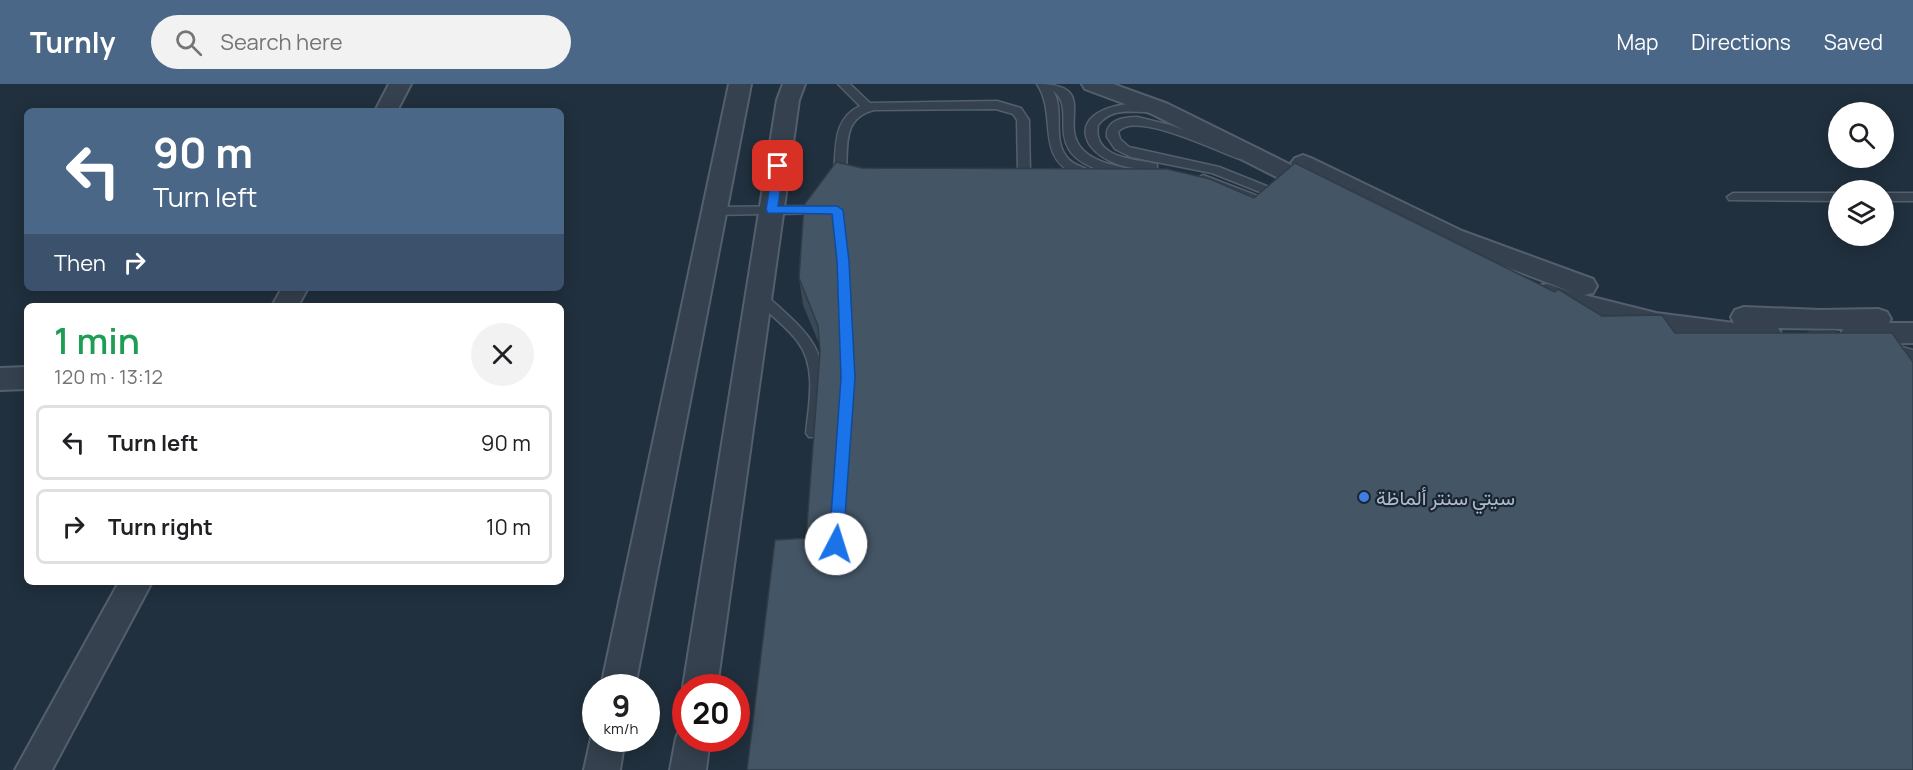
<!DOCTYPE html>
<html lang="en">
<head>
<meta charset="utf-8">
<style>
  :root { --surface:#fff; --page:#f2f2f2; --text:#202124; --muted:#757577; --line:#e0e0e0; --accent:#4b6787 }
  body { margin:0; font-family:Manrope,Vazirmatn,sans-serif; background:var(--page); color:var(--text); height:100vh; display:flex; flex-direction:column; font-size:22px; white-space:nowrap }
  * { box-sizing:border-box; margin:0 }
  p { font-size:20px; color:var(--muted) }
  .icon { flex:none; width:33px; height:33px; fill:none; stroke:currentColor; stroke-width:2; stroke-linecap:round; stroke-linejoin:round }
  .map { position:relative; flex:1; overflow:hidden }
  .side { position:absolute; left:24px; top:219px; width:540px; height:282px; display:flex; flex-direction:column; background:var(--surface); border-radius:9px; box-shadow:0 3px 15px #0003 }
  .side>* { flex:none }
  .top-card { position:absolute; left:24px; top:24px; width:540px; height:183px; border-radius:9px; box-shadow:0 3px 15px #0003; background:#4b6787; color:#fff; overflow:hidden }
  .controls { position:absolute; left:1828px; top:18px; display:grid; gap:12px }
  .controls a { display:grid; place-items:center; width:66px; height:66px; border-radius:50%; background:var(--surface); box-shadow:0 3px 15px #0003; font-size:30px }
  .speed { position:absolute; left:582px; top:590px; display:flex; gap:12px; font-size:30px; font-weight:700; text-align:center }
  .speed>* { display:grid; place-content:center; width:78px; height:78px; border-radius:50%; background:var(--surface); box-shadow:0 3px 15px #0003; line-height:1 }
  .speed small { font-size:15px; font-weight:400 }
  .speed .limit { border:9px solid #d22; background:#fff; color:#111 }
  .pin { position:absolute; display:grid; place-items:center; width:51px; height:51px; color:#fff; margin:-26px; border-radius:12px; box-shadow:0 3px 9px #0006 }
  .me { position:absolute; width:66px; margin:-33px; rotate:5deg; stroke-linejoin:round; filter:drop-shadow(0 0 4px #0008) }
  .turn { display:flex; align-items:center; gap:21px; height:126px; padding:0 30px; font-size:27px }
  .turn .icon { width:78px; height:78px; stroke-width:2.5 }
  .turn b { display:block; font-size:42px; line-height:51px }
  .then { display:flex; align-items:center; height:57px; padding:0 30px; background:#0003; gap:12px; font-size:22px }
  .round { display:grid; place-items:center; flex:none; width:63px; height:63px; border-radius:32px; background:var(--page) }
  .headline { display:flex; align-items:center; justify-content:space-between; height:102px; padding:0 30px }
  h1 { font-size:36px; font-weight:600; line-height:45px; color:#1e9e55 }
  ul { padding:0; list-style:none }
  li { display:flex; align-items:center; gap:18px; height:75px; margin:0 12px 9px; padding:0 18px; border:3px solid var(--line); border-radius:9px }
  li div { flex:1 }
  li b { display:block; font-size:22px }
  li em { font-style:normal }
  header { display:flex; align-items:center; gap:36px; box-sizing:border-box; height:84px; padding:0 30px; background:var(--accent); color:#fff }
  header strong { font-size:28px }
  nav { display:flex; gap:33px; margin-inline-start:auto; font-size:21px }
  .search { width:420px; height:54px; background:var(--page); display:flex; align-items:center; gap:15px; box-sizing:border-box; padding:0 21px; border-radius:33px; color:var(--muted); font-size:22px }
  .map>svg:first-child { display:block }
  .lines { fill:none; stroke-linecap:round; stroke-linejoin:round }
  .service-casing { stroke:#535f6c; stroke-width:3 }
  .minor-casing { stroke:#535f6c; stroke-width:4 }
  .service { fill:#35414e; fill-rule:evenodd }
  .minor { fill:#35414e; fill-rule:evenodd }
  .wall { fill:#3a4957 }
  .building { fill:#445565; stroke:#303c47; stroke-width:1.5 }
  .route { fill:#1a73e8; stroke:#114b97; stroke-width:1.5 }
  .shop-dot { fill:#3f7fe0; stroke:#1a2633; stroke-width:2 }
  .labels { text-anchor:middle; dominant-baseline:central; stroke-width:4.5; stroke-linejoin:round; paint-order:stroke }
  .poi-label { font-size:20px; fill:#b0bcca; stroke:#1a2633; text-anchor:start }
</style>
</head>
<body>
<header>
<strong>Turnly</strong>
<div class="search"><svg class="icon" aria-label="search" viewBox="0 0 24 24"><circle cx="10" cy="10" r="6"/><path d="M15 15l6 6"/></svg>Search here</div>
<nav><a>Map</a><a>Directions</a><a>Saved</a></nav>
</header>
<div class="map">
<svg width="1913" height="686" viewBox="0 0 1913 686">
  <rect width="100%" height="100%" fill="#21303e"/>
  <g class="lines">
    <defs>
      <path id="service" d="M838,0h12l20,19 127,-2 24,7 8,12 1,54 -9,14 -22,7 -136,-1c-11,-3 -22,-6 -27,-17 -3,-6 -1,-12 -1,-19 1,-21 3,-42 25,-52zM996,25l17,5 4,6 1,54 -10,10 -14,3 -131,-1 -12,-6 -5,-7c2,-27 -4,-55 28,-63z
        M1037,0c63,0 21,39 45,65 13,14 33,16 51,21l2,3 -2,3c-8,2 -18,-2 -27,-4 -69,-19 -26,-62 -53,-81 12,19 -1,46 13,65 7,11 23,11 31,20l-2,3c-7,1 -11,-1 -18,-4 -43,-18 -19,-59 -40,-91z
        M1128,20h25l6,4c-14,11 -42,-7 -61,17 -6,34 38,34 59,39v6c-7,2 -15,0 -23,-2 -54,-8 -72,-56 -6,-64z
        M1137,33l33,8 75,27 2,3 -6,4 -4,-1c-23,-8 -103,-48 -119,-26l2,7 9,8 90,20 65,26 2,3 -6,4 -68,-27 -81,-16 -16,-8 -8,-12c-2,-17 17,-20 30,-20z
        M1203,91l71,27 2,3 -6,4 -4,-1 -67,-26 -2,-3z
        M1733,109h106v8l-110,-1 -2,-3z
        M1884,109h29v8h-29z
        M825,122l4,1 2,3 -2,3 -116,2 -6,-4 6,-4z
        M759,207l5,2c41,39 64,50 60,112 -1,10 0,23 -5,32h-10l-3,-4c3,-29 11,-66 -8,-91 -12,-16 -30,-29 -44,-43l-2,-3z
        M1888,259l25,7v10l-30,-8 -2,-4z"/>
      <path id="minor" d="M389,0h22l-14,27h-22z
        M729,0h22l-116,603h-34z
        M783,0h22l-6,16 -82,587h-31v5l-3,-5 94,-587z
        M1082,0h31l55,20 125,62 -2,-3 4,-5 8,-3 8,3 151,73 131,48 4,7 -4,7 -9,2 72,18 78,10 -3,-6 4,-7 9,-3 76,3 58,-1 9,3 4,7 -2,4h24v20l-59,1 -9,-3 -4,-7 2,-5 -65,-1 4,7 -4,7c-16,5 -34,2 -50,1 -65,-6 -128,-23 -190,-43l-4,-7 4,-7 9,-2 25,8 -128,-49 -114,-57 2,3 -4,6 -8,2 -8,-2 -160,-81 -67,-25z
        M282,204h26l-10,18h-26z
        M27,283v22l-27,1v-22z
        M119,498h33l-100,188h-37z
        M686,640v14h24l-4,32h-36l6,-32 5,-12z
        M596,642v12h29l-5,32h-36l7,-32z"/>
    </defs>
    <use href="#service" class="service-casing"/>
    <use href="#minor" class="minor-casing"/>
    <use href="#service" class="service"/>
    <use href="#minor" class="minor"/>
  </g>
  <path class="wall" d="M862,84l392,30 348,118 73,17h132l1,-1 28,-1 -1030,207 14,-186v-6l-17,-41 -4,-27z"/>
  <path class="building" d="M836,78l26,6 305,1 43,10 44,19 41,-35 260,129 3,-3 44,27 60,-1 13,18h217l21,29v408h-1166l28,-230 31,-2 14,-186 -2,-26 -19,-48 5,-73z
    M1836,247l1,2h-29v-1z"/>
  <path class="route" d="M778,78l6,4 -6,40h59l6,4 6,51 6,117 -12,166 -2,4 -5,2 -5,-2 -2,-4 12,-166 -4,-117 -5,-47 -64,-1 -2,-3 7,-44z"/>
  <circle class="shop-dot" cx="1364" cy="413" r="6"/>
  <g class="labels">
    <g class="poi-label">
      <text x="1376" y="413">سيتي سنتر ألماظة</text>
    </g>
  </g>
</svg>
<div class="controls">
<a><svg class="icon" aria-label="search" viewBox="0 0 24 24"><circle cx="10" cy="10" r="6"/><path d="M15 15l6 6"/></svg></a>
<a><svg class="icon" aria-label="layers" viewBox="0 0 24 24"><path d="M12 4l9 5-9 5-9-5zM3 14l9 5 9-5"/></svg></a>
</div>
<div class="speed"><div>9<small>km/h</small></div><div class="limit">20</div></div>
<div class="pin" style="left:778px;top:82px;background:#d93025"><svg class="icon" aria-label="arrive" viewBox="0 0 24 24"><path d="M6 21V4h12l-3 4 3 4H6"/></svg></div>
<svg class="me" style="left:836px;top:460px" viewBox="-20 -20 40 40"><circle r="19" fill="#fff"/><path d="M0-13L10 11 0 6-10 11z" fill="#1a73e8"/></svg>
<div class="top-card">
<div class="turn"><svg class="icon" aria-label="left" viewBox="0 0 24 24"><path d="M17 20v-9H6M10 6l-5 5 5 5"/></svg><div><b>90 m</b>Turn left</div></div>
<div class="then">Then<svg class="icon" aria-label="right" viewBox="0 0 24 24"><path d="M7 20v-9h11M14 6l5 5-5 5"/></svg></div>
</div>
<section class="side">
<div class="headline"><div><h1>1 min</h1><p>120 m · 13:12</p></div><a class="round"><svg class="icon" aria-label="close" viewBox="0 0 24 24"><path d="M6 6l12 12M18 6L6 18"/></svg></a></div>
<ul>
<li><svg class="icon" aria-label="left" viewBox="0 0 24 24"><path d="M17 20v-9H6M10 6l-5 5 5 5"/></svg><div><b>Turn left</b></div><em>90 m</em></li>
<li><svg class="icon" aria-label="right" viewBox="0 0 24 24"><path d="M7 20v-9h11M14 6l5 5-5 5"/></svg><div><b>Turn right</b></div><em>10 m</em></li>
</ul>
</section>
</div>
</body>
</html>
